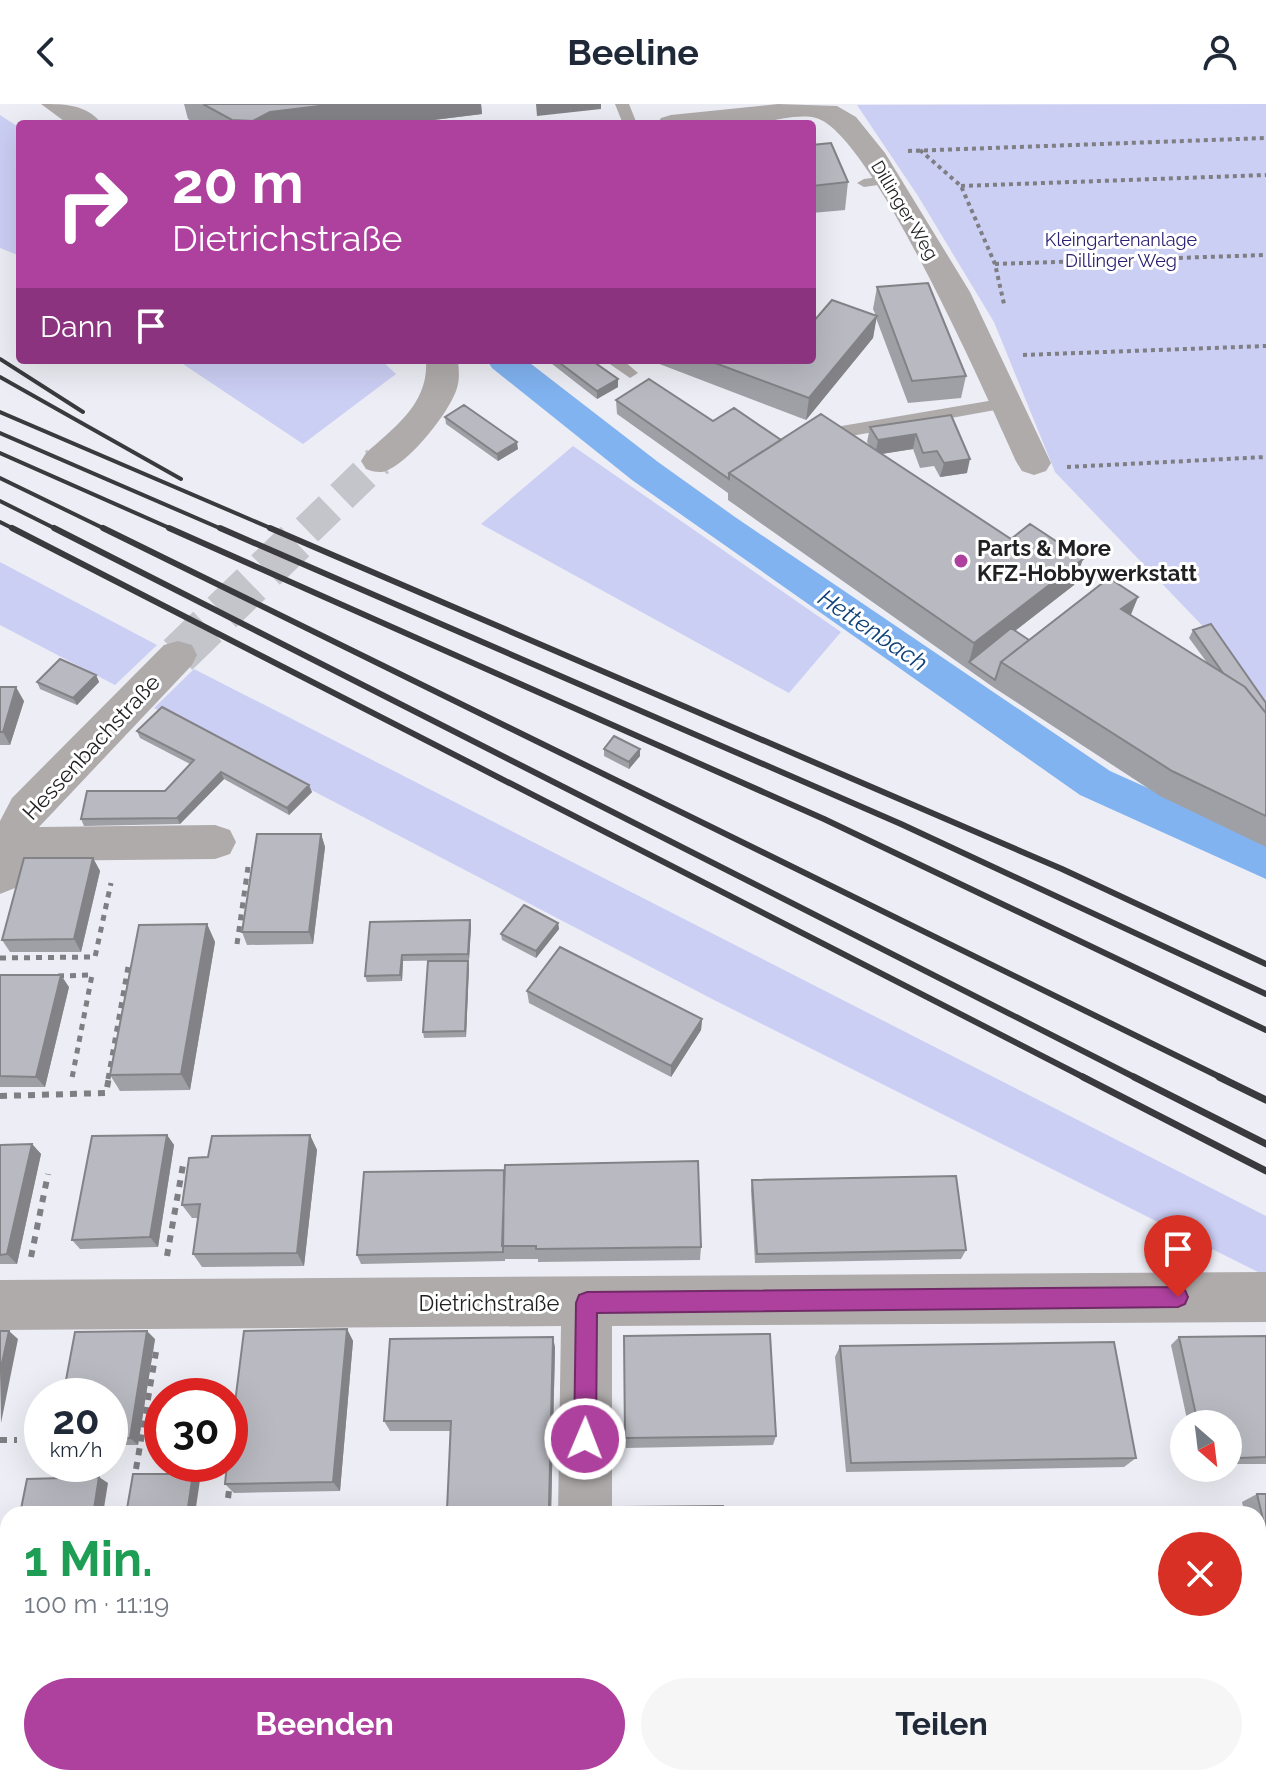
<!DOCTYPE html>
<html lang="de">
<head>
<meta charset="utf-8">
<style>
  :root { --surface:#fff; --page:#f6f6f7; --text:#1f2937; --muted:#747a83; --accent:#ae409e }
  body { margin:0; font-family:Raleway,sans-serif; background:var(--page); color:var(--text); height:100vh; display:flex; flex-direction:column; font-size:30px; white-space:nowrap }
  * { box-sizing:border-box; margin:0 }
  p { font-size:26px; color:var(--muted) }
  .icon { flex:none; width:44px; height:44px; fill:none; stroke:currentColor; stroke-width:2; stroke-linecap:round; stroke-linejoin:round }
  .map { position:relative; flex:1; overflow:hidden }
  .drawer { position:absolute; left:0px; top:1402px; width:1266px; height:280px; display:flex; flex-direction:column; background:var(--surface); border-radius:24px 24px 0 0; box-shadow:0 8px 32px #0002 }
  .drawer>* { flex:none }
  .hud { position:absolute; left:16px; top:16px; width:800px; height:244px; border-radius:8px; box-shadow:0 8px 32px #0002; background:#ae409e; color:#fff; overflow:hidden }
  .needle { width:52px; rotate:152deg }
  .buttons { position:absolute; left:1170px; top:1306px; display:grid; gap:16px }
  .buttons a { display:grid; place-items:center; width:72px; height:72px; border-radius:50%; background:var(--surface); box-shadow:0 8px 32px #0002; font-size:40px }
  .speed { position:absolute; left:24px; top:1274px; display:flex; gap:16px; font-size:40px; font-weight:700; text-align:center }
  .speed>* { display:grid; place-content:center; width:104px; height:104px; border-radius:50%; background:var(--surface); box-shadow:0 8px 32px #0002; line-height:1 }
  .speed small { font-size:20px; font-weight:400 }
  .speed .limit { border:12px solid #d22; background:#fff; color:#111 }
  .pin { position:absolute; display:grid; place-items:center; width:68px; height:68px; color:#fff; margin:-82px -34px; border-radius:50% 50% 50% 0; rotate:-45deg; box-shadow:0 0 8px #0007 }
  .pin .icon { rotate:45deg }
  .me { position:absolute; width:88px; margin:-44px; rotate:1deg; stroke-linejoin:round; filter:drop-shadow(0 0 6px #0008) }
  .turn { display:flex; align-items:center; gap:28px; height:168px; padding:0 24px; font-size:36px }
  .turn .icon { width:104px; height:104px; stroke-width:2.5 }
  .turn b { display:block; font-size:56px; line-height:68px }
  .then { display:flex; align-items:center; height:76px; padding:0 24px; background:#0003; gap:16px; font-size:30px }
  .round { display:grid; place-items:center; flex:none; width:84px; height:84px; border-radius:42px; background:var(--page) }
  .summary { display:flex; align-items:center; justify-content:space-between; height:136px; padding:0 24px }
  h1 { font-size:48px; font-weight:700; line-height:60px; color:#1e9e55 }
  .action { display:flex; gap:16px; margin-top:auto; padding:16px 24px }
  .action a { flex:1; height:92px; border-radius:48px; background:var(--accent); color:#fff; font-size:32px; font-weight:700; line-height:92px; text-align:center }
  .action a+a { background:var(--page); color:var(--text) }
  header { display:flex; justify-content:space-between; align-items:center; height:104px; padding:0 24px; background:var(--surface); font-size:36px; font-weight:700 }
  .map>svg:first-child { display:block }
  .green { fill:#cccff4 }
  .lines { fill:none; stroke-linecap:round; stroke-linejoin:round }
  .canal { fill:#81b3f1; fill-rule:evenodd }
  .street-tunnel-far1 { stroke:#c4c4cb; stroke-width:32; stroke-dasharray:32 16; stroke-linecap:butt }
  .street-tunnel { stroke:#c4c4cb; stroke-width:41; stroke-dasharray:41 20; stroke-linecap:butt }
  .path-far2 { stroke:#7e7e83; stroke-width:4; stroke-dasharray:4 4; stroke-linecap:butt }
  .path-far1 { stroke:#7e7e83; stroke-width:5; stroke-dasharray:6 6; stroke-linecap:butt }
  .path { stroke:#7e7e83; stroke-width:6; stroke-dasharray:7 7; stroke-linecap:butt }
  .lane { fill:#afabab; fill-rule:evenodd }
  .street { fill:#afabab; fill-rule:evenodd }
  .rail-far2 { stroke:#3a3a3e; stroke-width:4 }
  .rail-far1 { stroke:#3a3a3e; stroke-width:6 }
  .rail { stroke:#3a3a3e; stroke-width:7 }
  .wall { fill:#9fa0a6 }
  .shaded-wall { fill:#828287 }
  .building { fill:#b9bac1; stroke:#828287; stroke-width:2 }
  .route { fill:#ae409e; stroke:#712a67; stroke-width:2 }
  .poi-dot { fill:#ae409e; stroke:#fff; stroke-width:3 }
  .labels { text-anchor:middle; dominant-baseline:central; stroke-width:6; stroke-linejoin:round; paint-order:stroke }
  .far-street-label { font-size:18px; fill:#212124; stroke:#fff }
  .far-park-label { font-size:18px; fill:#2c2072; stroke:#fff }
  .poi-label { font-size:22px; font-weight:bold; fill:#212124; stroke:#fff; text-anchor:start }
  .street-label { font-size:22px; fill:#212124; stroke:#fff }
  .water-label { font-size:24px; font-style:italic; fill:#0f4279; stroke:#fff }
</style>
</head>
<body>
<header><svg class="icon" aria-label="back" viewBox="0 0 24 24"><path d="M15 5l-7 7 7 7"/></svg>Beeline<svg class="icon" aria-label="person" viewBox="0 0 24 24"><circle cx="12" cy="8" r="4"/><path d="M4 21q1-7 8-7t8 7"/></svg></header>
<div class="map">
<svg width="1266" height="1682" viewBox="0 0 1266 1682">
  <rect width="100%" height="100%" fill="#ededf5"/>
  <path class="green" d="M1266,0v610l-50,-74 -161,-168 -61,-150 -76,-126 -61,-91z
    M0,11l20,13v128l-20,-8z
    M177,256h204l15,14 -93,70z
    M573,342l268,186 -52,61 -308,-169z
    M0,458l157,83 -42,40 -115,-60z
    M194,565l1072,547v60l-550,-275 -562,-293z"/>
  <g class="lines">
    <path class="canal" d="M487,256h39l132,102 77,55 375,254 156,70v38l-186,-84 -448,-315 -140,-112z"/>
    <path class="street-tunnel-far1" d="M307,426l71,-69"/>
    <path class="street-tunnel" d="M178,551l131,-127"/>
    <path class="path-far2" d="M920,46l41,36 34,78 9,40
      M908,47l358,-13
      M961,82l305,-11
      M995,160l271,-9
      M1023,251l243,-9
      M1067,363l199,-10"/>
    <path class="path-far1" d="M237,840l11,-77
      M0,854l95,-1 16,-74
      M58,872l34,-1 -20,103
      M108,975l20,-112"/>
    <path class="path" d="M0,992l106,-3 3,-16
      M167,1152l16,-91
      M31,1153l17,-83
      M0,1336h17
      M136,1365l20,-117
      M228,1394l2,-15
      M643,1682l26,-8"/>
    <path class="lane" d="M615,0h14l8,20h-14z
      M887,72l5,1v6l-28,4 -7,-4 7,-4z
      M604,256h19l15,13 -8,5z
      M1006,294l6,1 2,4 -2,4 -194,35 -9,-6 9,-6z"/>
    <path class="street" d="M41,0c23,0 46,0 61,20h-34z
      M778,0l59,2 19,11 29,36 85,139 81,171 -5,8 -12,4 -12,-4 -5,-8c-28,-61 -145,-330 -201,-345 -20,-5 -47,5 -67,6 -31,1 -62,0 -92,0l4,-6 10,-3z
      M426,256h32c1,11 2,21 -2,31 -9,24 -43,66 -66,78 -8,5 -16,3 -24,0l-5,-8 5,-8c29,-26 63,-50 60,-93z
      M178,537l14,4 5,10 -5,10 -153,162 176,-2 15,5 6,12 -6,12 -15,5 -190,2 -10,27 -15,6v-73l12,-23 152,-153z
      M1266,1168v50l-654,4v188h-54l3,-188 -561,4v-50z
      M551,1674h60v8h-60z"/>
    <path class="rail-far2" d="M0,255l83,53
      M0,273l181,102
      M0,308l275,118
      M0,329l224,97
      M0,349l174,77
      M0,374l107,52
      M0,397l58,29
      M0,418l16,8"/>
    <path class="rail-far1" d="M12,424l1075,551
      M54,424l1084,551
      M103,424l1121,551
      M169,424l655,291 442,211
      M220,424l681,296 365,170
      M270,424l792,341 204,95"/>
    <path class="rail" d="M1083,973l183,94
      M1134,973l132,67
      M1219,973l47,23"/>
  </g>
  <path class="wall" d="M184,0h297l1,10 -81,10h-204l-9,-5z
    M812,41l36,37 -3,28 -33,3z
    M877,183l89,89 -5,22 -53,5 -32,-85 -3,20 -67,82 -157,-60h163l64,-44 -3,-7z
    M547,256h44l27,19v8l-21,12z
    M616,296l97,21 68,19 90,7 -4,-5 3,-15 81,-12 16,58 -27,4 -6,-11 -14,2 -7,-19 -32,5 193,131 -59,46 14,9 109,-43 -7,18 77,49 -19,-26 4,-8 73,73v144l-106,-51 -167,-109 -265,-187v-7l-111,-79z
    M445,313l73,32 -20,12 -52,-37z
    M96,571l3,7 -22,23 -37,-16 -3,-7z
    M0,583l24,14 -14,44h-10z
    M137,627l175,61 -23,23 -65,-36 -44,45 -96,2 -3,-7 84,-28 25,-27 -50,-26z
    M604,645h36v7l-11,13 -25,-13z
    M321,730l4,13 -12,97 -66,1 -5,-13z
    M93,754l7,13 -19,81h-71l-8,-12z
    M470,816l1,7 -2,33 -66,1 -1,20 -35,1 -2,-6 5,-54z
    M558,819l1,6 -23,29 -34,-18 -1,-6z
    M207,820l8,18 -25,148 -70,1 -10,-16z
    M468,857l1,6 -3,70 -42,1 -1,-6z
    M0,871l69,12 -24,100h-45z
    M527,887l175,28 -1,11 -30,47 -142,-74z
    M167,1031l7,10 -16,102 -78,2 -8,-9z
    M310,1031l7,15 -13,116 -102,1 -9,-13 5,-36h-6l-10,-13 26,-48z
    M32,1040l9,10 -24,110h-17v-119z
    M364,1068l337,75 -1,13 -162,2v-3h-33v2l-144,3 -4,-9z
    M752,1076l214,70 -5,9 -206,4 -4,-73z
    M347,1225l6,12 -13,150 -106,2 -9,-9z
    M624,1232l152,100 -3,9 -147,3z
    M1266,1232v128h-37l-1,-40h-40l-17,-79 8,-8z
    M553,1233l2,11 -4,166h-103l-1,-4 4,-79h-61l-6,-10z
    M155,1235l-17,106h-28v-49z
    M840,1242l296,112 -12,9 -278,5 -11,-115z
    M1257,1390h9v113l-8,-35v-58h-13l-3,-12z
    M8,1445v41h-1l-7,-2v-22z
    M841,1674h417l8,8h-424z"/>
  <path class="shaded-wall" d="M336,0h145l1,10 -81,10h-147l-1,-3 17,-9z
    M536,0h65v5l-64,7z
    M877,212l-4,22 -67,82 3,-22z
    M618,275v8l-21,12v-8z
    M916,330l-3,15 -38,6 3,-15z
    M517,338l1,7 -20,12 -1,-7z
    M970,355l-3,14 -27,4 4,-14z
    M1083,455l-9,26 -102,79 -3,-2 5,-19z
    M1138,493l-11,26 -6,-14z
    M96,571l3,7 -22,23 -4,-7z
    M16,583l8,14 -14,44 -7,-13z
    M640,645v7l-11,13v-7z
    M221,668l3,7 -44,45 -3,-6z
    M309,681l3,7 -23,23 -2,-7z
    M321,730l4,13 -12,97 -4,-12z
    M93,754l7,13 -19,81 -7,-13z
    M470,816l1,7 -2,33 -1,-6z
    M558,819l1,6 -23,29v-7z
    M207,820l8,18 -25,148 -9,-16z
    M402,851l1,6 -1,20 -2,-6z
    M468,857l1,6 -3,70 -1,-6z
    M61,871l8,12 -24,100 -9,-10z
    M702,915l-1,11 -30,47v-11z
    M167,1031l7,10 -16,102 -8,-10z
    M310,1031l7,15 -13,116 -7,-13z
    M32,1040l9,10 -24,110 -10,-10z
    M347,1225l6,12 -13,150 -7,-9z
    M9,1227l9,8 -17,84 -1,-51z
    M147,1227l8,8 -17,106 -8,-7z
    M553,1233l2,11 -4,166h-1z
    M193,1370l7,6 -5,34h-8z
    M99,1373l9,6 -5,31 -9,-5z"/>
  <path class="building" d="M203,0h133l-66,8 -17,9 -21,-1z
    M831,39l17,39 -36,4v-41z
    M928,179l38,93 -54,5 -35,-94z
    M832,196l45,16 -68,82 -102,-38h105v-37z
    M556,256h35l27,19 -21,12z
    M649,275l64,42 21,-13 47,32 -52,33v6l-113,-79z
    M464,301l53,37 -20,12 -52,-37z
    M821,310l190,125 19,-15 53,35 -109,84 -245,-170z
    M951,311l19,44 -26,4 -7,-12 -14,2 -7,-19 -38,6 -8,-13z
    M1109,474l29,19 -17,12 124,78 21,26v103l-94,-45 -171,-109z
    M1211,520l55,79v10l-21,-26 -22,-14 -30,-43z
    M1011,524l18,12 -28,22 -6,18 -26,-18z
    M60,555l36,16 -23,23 -36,-16z
    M0,583h16l-13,45h-3z
    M162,603l147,78 -22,23 -66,-36 -44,46 -96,1 6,-28h78l29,-31 -57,-29z
    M614,632l26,13 -11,13 -25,-13z
    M257,730h64l-12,98h-67z
    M24,754h69l-19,81 -72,1z
    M524,801l34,18 -22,28 -35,-17z
    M470,816l-2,34 -66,1 -2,20 -35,1 5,-54z
    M207,820l-26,150 -71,1 29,-150z
    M560,843l142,72 -31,47 -144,-75z
    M428,857h40l-3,70 -42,1z
    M0,871h61l-25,102 -36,-1z
    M167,1031l-17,102 -78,3 20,-104z
    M310,1031l-13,118 -104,1 7,-50 -18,1 7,-47 19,-1 4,-21z
    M32,1040l-25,110 -7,1v-110z
    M698,1057l3,86 -165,2v-3h-34l3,-81z
    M504,1066l-1,82 -146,3 7,-83z
    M956,1072l10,74 -209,4 -5,-74z
    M347,1225l-14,153 -108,2 2,-20h3v-21l14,-112z
    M0,1227h9l-9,41z
    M147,1227l-17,107 -20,1v-43h-47l12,-64z
    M770,1230l6,102 -151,2 -1,-102z
    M1266,1232v121l-27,1 -8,-34h-33l-19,-87z
    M553,1233l-4,170 -102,3 4,-89h-67l6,-82z
    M1114,1238l22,116 -285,5 -11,-117z
    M133,1370h60l-6,40h-167l7,-35 72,-2 -5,32h33z
    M1257,1390h9v38z
    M723,1402l1,8h-101v-7z
    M550,1405v5h-102v-2z
    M4,1445h4v37h-8v-20z
    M1258,1642h8v40h-417v-8h409z
    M476,1674h73v8h-73z"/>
  <path class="route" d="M1178,1183l7,3 3,7 -3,7 -7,3 -581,6 -1,126 -3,7 -8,4 -7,-4 -4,-7 2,-136 3,-8 8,-3z"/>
  <circle class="poi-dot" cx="961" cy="457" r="8"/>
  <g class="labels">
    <g class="far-street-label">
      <text transform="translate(905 106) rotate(59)">Dillinger Weg</text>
    </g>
    <g class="far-park-label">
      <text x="1121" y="135">Kleingartenanlage<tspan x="1121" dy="21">Dillinger Weg</tspan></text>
    </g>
    <g class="poi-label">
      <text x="977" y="444">Parts &amp; More<tspan x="977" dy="25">KFZ-Hobbywerkstatt</tspan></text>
    </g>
    <g class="street-label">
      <text transform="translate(91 643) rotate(-47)">Hessenbachstraße</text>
      <text x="489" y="1199">Dietrichstraße</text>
    </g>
    <g class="water-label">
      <text transform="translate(873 526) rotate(34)">Hettenbach</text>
    </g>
  </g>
</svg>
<div class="buttons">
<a><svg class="needle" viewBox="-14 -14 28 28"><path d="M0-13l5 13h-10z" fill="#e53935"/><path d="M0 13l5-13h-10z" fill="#747a83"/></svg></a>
</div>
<div class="speed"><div>20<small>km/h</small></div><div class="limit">30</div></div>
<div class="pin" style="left:1178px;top:1193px;background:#d93025"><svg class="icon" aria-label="arrive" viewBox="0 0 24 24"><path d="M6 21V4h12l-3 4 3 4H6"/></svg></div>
<svg class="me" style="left:585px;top:1335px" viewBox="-20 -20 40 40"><circle r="17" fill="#ae409e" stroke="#fff" stroke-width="3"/><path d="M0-11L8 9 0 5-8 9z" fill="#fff"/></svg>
<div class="hud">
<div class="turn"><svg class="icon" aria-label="right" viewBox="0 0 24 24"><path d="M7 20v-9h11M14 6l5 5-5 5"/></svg><div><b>20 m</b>Dietrichstraße</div></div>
<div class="then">Dann<svg class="icon" aria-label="arrive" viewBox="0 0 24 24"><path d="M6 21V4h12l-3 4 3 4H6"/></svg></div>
</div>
<section class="drawer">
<div class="summary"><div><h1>1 Min.</h1><p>100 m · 11:19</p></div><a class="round" style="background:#d93025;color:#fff"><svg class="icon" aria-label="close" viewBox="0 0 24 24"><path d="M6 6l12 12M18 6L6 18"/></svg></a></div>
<div class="action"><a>Beenden</a><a>Teilen</a></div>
</section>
</div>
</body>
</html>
